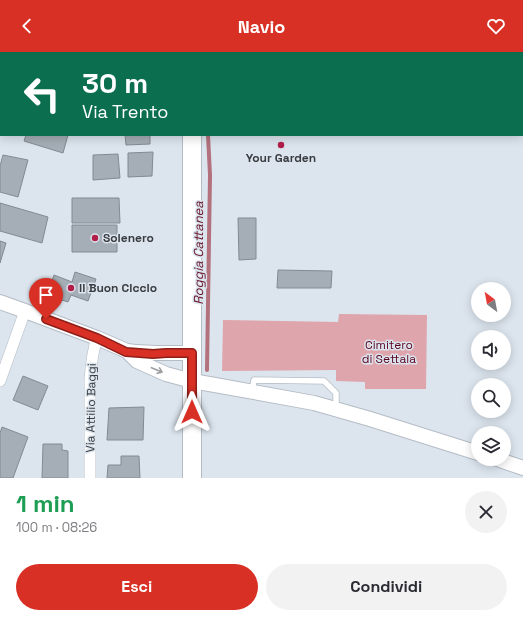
<!DOCTYPE html>
<html lang="it">
<head>
<meta charset="utf-8">
<style>
  :root { --surface:#fff; --page:#f2f2f3; --text:#2b2b33; --muted:#7c7c81; --accent:#d93025 }
  body { margin:0; font-family:"Space Grotesk",sans-serif; background:var(--page); color:var(--text); height:100vh; display:flex; flex-direction:column; font-size:15px; white-space:nowrap }
  * { box-sizing:border-box; margin:0 }
  p { font-size:13px; color:var(--muted) }
  .icon { flex:none; width:22px; height:22px; fill:none; stroke:currentColor; stroke-width:2; stroke-linecap:round; stroke-linejoin:round }
  .map { position:relative; height:426px; overflow:hidden }
  .panel { display:flex; flex-direction:column; background:var(--surface); flex:1 }
  .panel>* { flex:none }
  .banner { position:absolute; left:0px; top:0px; width:523px; height:84px; box-shadow:0 2px 10px #0003; background:#0b6e4f; color:#fff; overflow:hidden }
  .needle { width:26px; rotate:328deg }
  .buttons { position:absolute; left:471px; top:230px; display:grid; gap:8px }
  .buttons a { display:grid; place-items:center; width:40px; height:40px; border-radius:50%; background:var(--surface); box-shadow:0 2px 10px #0003; font-size:20px }
  .pin { position:absolute; display:grid; place-items:center; width:34px; height:34px; color:#fff; margin:-41px -17px; border-radius:50% 50% 50% 0; rotate:-45deg; box-shadow:0 0 4px #0007 }
  .pin .icon { rotate:45deg }
  .me { position:absolute; width:44px; margin:-22px; rotate:0deg; stroke-linejoin:round; filter:drop-shadow(0 0 3px #0008) }
  .turn { display:flex; align-items:center; gap:14px; height:84px; padding:0 16px; font-size:18px }
  .turn .icon { width:52px; height:52px; stroke-width:2.5 }
  .turn b { display:block; font-size:28px; line-height:34px }
  .round { display:grid; place-items:center; flex:none; width:42px; height:42px; border-radius:21px; background:var(--page) }
  .overview { display:flex; align-items:center; justify-content:space-between; height:68px; padding:0 16px }
  h1 { font-size:24px; font-weight:800; line-height:30px; color:#1e9e55 }
  .primary-button { display:flex; gap:8px; margin-top:auto; padding:8px 16px }
  .primary-button a { flex:1; height:46px; border-radius:24px; background:var(--accent); color:#fff; font-size:16px; font-weight:800; line-height:46px; text-align:center }
  .primary-button a+a { background:var(--page); color:var(--text) }
  header { display:flex; justify-content:space-between; align-items:center; height:52px; padding:0 16px; background:var(--accent); color:#fff; font-size:18px; font-weight:800 }
  .map>svg:first-child { display:block }
  .green { fill:#dfa5ac }
  .lines { fill:none; stroke-linecap:round; stroke-linejoin:round }
  .stream { stroke:#b2717c; stroke-width:4 }
  .building { fill:#a5aeb6; stroke:#828a93 }
  .service-casing { stroke:#b4bcc5; stroke-width:7 }
  .minor-casing { stroke:#b4bcc5; stroke-width:12 }
  .tertiary-casing { stroke:#b4bcc5; stroke-width:16 }
  .primary-casing { stroke:#b4bcc5; stroke-width:20 }
  .service { stroke:#fff; stroke-width:5.5 }
  .minor { stroke:#fff; stroke-width:11 }
  .tertiary { stroke:#fff; stroke-width:14 }
  .primary { stroke:#fff; stroke-width:18 }
  .oneway { stroke:#9c9ea0 }
  .route-casing { stroke:#8d1f18; stroke-width:10 }
  .route { stroke:#d93025; stroke-width:7 }
  .poi-dot { fill:#b11f49; stroke:#dce5ee; stroke-width:1.5 }
  .labels { text-anchor:middle; dominant-baseline:central; stroke-width:3; stroke-linejoin:round; paint-order:stroke }
  .poi-label { font-size:12px; font-weight:bold; fill:#393c40; stroke:#dce5ee; text-anchor:start }
  .park-label { font-size:12px; fill:#59031f; stroke:#dce5ee }
  .street-label { font-size:12px; fill:#393c40; stroke:#dce5ee }
  .water-label { font-size:13px; font-style:italic; fill:#6a172c; stroke:#dce5ee }
</style>
</head>
<body>
<header><svg class="icon" aria-label="back" viewBox="0 0 24 24"><path d="M15 5l-7 7 7 7"/></svg>Navio<svg class="icon" aria-label="heart" viewBox="0 0 24 24"><path d="M12 20l-8-8c-3-5 5-10 8-4 3-6 11-1 8 4z"/></svg></header>
<div class="map">
<svg width="523" height="426" viewBox="0 0 523 426">
  <rect width="100%" height="100%" fill="#dce5ee"/>
  <path class="green" d="M339,262l88,1 -1,74h-61v-7l-29,-1v-11l-114,1 1,-51 115,2z"/>
  <g class="lines">
    <path class="stream" d="M205,0v1
      M207,318l3,-195 -2,-40"/>
  </g>
  <path class="building" d="M36,0h51l-1,1h-50z
    M121,0h36v1h-36z
    M291,0h40l-2,1h-38z
    M26,83h42l-5,18 -39,-12z
    M125,83h25v9l-24,1z
    M153,100l-1,24 -24,1v-24z
    M118,102l2,24 -27,2v-25z
    M3,103l25,5 -10,37 -18,-5v-26z
    M72,146h47l1,25h-48z
    M0,151l48,14 -6,26 -42,-12z
    M238,166h18v41l-17,1z
    M72,173h45v27h-45z
    M0,189l6,2 -6,20z
    M278,218l54,1 -1,17h-54z
    M75,220l21,7 -8,22 -17,-6 -3,7 -21,-7 7,-20 18,7z
    M23,324l25,10 -10,24 -25,-10z
    M144,355l-1,33h-36l2,-32z
    M2,375l26,10 -15,41h-13v-45z
    M43,392h19v6l6,1v27h-26z
    M121,404h18l1,22h-33l1,-13h13z"/>
  <g class="lines">
    <defs>
      <path id="service" d="M252,339l2,-11 70,1 12,12v15"/>
      <path id="minor" d="M13,1v-1
        M0,47l1,-3
        M0,329l25,-70
        M90,426v-98c1,-14 2,-28 7,-42"/>
      <path id="tertiary" d="M0,250l25,9 72,27 30,13 10,10 29,13 26,7 23,4 99,18 56,16 108,34
        M127,299c21,3 43,2 65,2
        M497,407l26,9"/>
      <path id="primary" d="M192,0v1
        M192,426v-343"/>
    </defs>
    <use href="#service" class="service-casing"/>
    <use href="#minor" class="minor-casing"/>
    <use href="#tertiary" class="tertiary-casing"/>
    <use href="#primary" class="primary-casing"/>
    <use href="#service" class="service"/>
    <use href="#minor" class="minor"/>
    <use href="#tertiary" class="tertiary"/>
    <use href="#primary" class="primary"/>
  </g>
  <defs><path id="oneway-shaft" d="M-6 0H5M1.5-3L5.5 0L1.5 3" fill="none" stroke-width="1.6" stroke-linecap="round" stroke-linejoin="round"/></defs>
  <use class="oneway" href="#oneway-shaft" transform="translate(157 318) rotate(23)"/>
  <g class="lines">
    <defs>
      <path id="route" d="M46,267l51,19 29,14 27,2 13,-1h26v59"/>
    </defs>
    <use href="#route" class="route-casing"/>
    <use href="#route" class="route"/>
  </g>
  <g class="poi-dot">
    <circle cx="281" cy="93" r="4"/>
    <circle cx="95" cy="186" r="4"/>
    <circle cx="71" cy="236" r="4"/>
  </g>
  <g class="labels">
    <g class="poi-label">
      <text x="281" y="106" text-anchor="middle">Your Garden</text>
      <text x="103" y="186">Solenero</text>
      <text x="79" y="236">Il Buon Ciccio</text>
    </g>
    <g class="park-label">
      <text x="389" y="293">Cimitero<tspan x="389" dy="14">di Settala</tspan></text>
    </g>
    <g class="street-label">
      <text transform="translate(91 356) rotate(-89)">Via Attilio Baggi</text>
    </g>
    <g class="water-label">
      <text transform="translate(198 201) rotate(-90)">Roggia Cattanea</text>
    </g>
  </g>
</svg>
<div class="buttons">
<a><svg class="needle" viewBox="-14 -14 28 28"><path d="M0-13l5 13h-10z" fill="#e53935"/><path d="M0 13l5-13h-10z" fill="#7c7c81"/></svg></a>
<a><svg class="icon" aria-label="sound" viewBox="0 0 24 24"><path d="M4 9h4l5-4v14l-5-4H4zM17 9q2 3 0 6"/></svg></a>
<a><svg class="icon" aria-label="search" viewBox="0 0 24 24"><circle cx="10" cy="10" r="6"/><path d="M15 15l6 6"/></svg></a>
<a><svg class="icon" aria-label="layers" viewBox="0 0 24 24"><path d="M12 4l9 5-9 5-9-5zM3 14l9 5 9-5"/></svg></a>
</div>
<div class="pin" style="left:46px;top:267px;background:#d93025"><svg class="icon" aria-label="arrive" viewBox="0 0 24 24"><path d="M6 21V4h12l-3 4 3 4H6"/></svg></div>
<svg class="me" style="left:192px;top:360px" viewBox="-20 -20 40 40"><path d="M0-17L14 15 0 8-14 15z" fill="#d93025" stroke="#fff" stroke-width="4"/></svg>
<div class="banner">
<div class="turn"><svg class="icon" aria-label="left" viewBox="0 0 24 24"><path d="M17 20v-9H6M10 6l-5 5 5 5"/></svg><div><b>30 m</b>Via Trento</div></div>
</div>
</div>
<section class="panel">
<div class="overview"><div><h1>1 min</h1><p>100 m · 08:26</p></div><a class="round"><svg class="icon" aria-label="close" viewBox="0 0 24 24"><path d="M6 6l12 12M18 6L6 18"/></svg></a></div>
<div class="primary-button"><a>Esci</a><a>Condividi</a></div>
</section>
</body>
</html>
